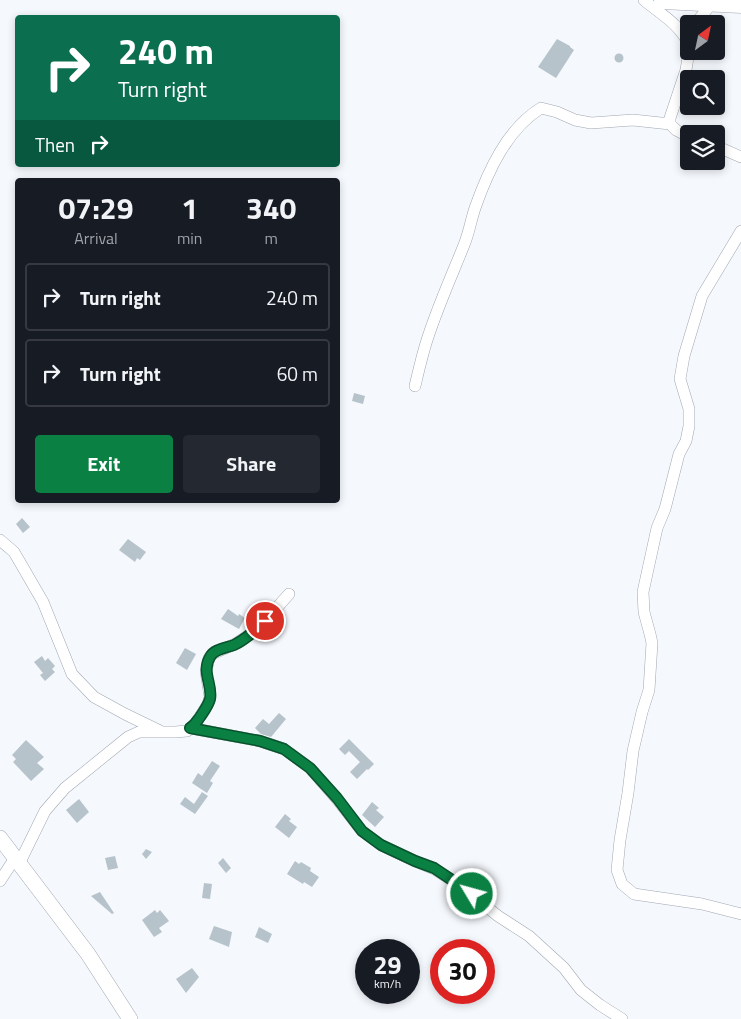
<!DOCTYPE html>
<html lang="en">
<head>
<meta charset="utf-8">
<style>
  :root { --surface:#171b24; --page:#242831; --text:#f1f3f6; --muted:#9ea1a6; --line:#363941; --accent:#0b8043 }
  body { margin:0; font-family:"Titillium Web",sans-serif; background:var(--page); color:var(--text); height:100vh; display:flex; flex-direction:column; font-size:19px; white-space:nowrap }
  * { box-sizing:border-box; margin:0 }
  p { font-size:16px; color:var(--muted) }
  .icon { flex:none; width:28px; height:28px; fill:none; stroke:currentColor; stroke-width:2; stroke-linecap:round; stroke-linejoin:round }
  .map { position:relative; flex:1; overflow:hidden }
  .sheet { position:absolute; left:15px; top:178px; width:325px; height:325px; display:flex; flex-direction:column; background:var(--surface); border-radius:5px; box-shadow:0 2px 8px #0003 }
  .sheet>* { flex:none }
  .hud { position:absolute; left:15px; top:15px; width:325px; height:152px; border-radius:5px; box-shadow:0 2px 8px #0003; background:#0b6e4f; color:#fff; overflow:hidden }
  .needle { width:32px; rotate:33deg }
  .buttons { position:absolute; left:680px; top:15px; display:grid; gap:10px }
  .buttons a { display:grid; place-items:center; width:45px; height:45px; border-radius:5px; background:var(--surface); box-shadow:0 2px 8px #0003; font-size:25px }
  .speed { position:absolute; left:355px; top:939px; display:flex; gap:10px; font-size:25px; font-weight:700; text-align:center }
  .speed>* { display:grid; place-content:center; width:65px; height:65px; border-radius:50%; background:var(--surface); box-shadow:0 2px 8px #0003; line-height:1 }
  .speed small { font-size:12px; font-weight:400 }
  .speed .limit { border:8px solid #d22; background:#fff; color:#111 }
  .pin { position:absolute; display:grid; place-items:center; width:42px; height:42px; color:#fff; margin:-21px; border:2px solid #fff; border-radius:50%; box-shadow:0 1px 5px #0007 }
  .me { position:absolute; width:55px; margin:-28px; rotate:307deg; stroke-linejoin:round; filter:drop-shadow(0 0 4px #0008) }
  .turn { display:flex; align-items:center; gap:18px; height:105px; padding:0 20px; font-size:22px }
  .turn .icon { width:65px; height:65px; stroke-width:2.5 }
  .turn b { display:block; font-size:35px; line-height:42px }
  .then { display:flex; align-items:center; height:48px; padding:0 20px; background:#0003; gap:10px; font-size:19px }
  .eta { display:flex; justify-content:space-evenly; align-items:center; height:85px; text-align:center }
  .eta b { font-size:30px; font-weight:700; line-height:35px }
  .button { display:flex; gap:10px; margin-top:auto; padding:10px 20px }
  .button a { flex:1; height:58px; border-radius:5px; background:var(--accent); color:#fff; font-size:20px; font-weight:700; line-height:58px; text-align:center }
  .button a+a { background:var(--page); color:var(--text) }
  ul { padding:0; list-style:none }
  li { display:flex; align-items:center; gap:15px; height:68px; margin:0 10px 8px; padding:0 10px; border:2px solid var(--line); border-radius:5px }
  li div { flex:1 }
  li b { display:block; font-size:19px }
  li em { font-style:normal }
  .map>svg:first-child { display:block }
  .building { fill:#b6c3cb }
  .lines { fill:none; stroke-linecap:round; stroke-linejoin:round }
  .minor-casing { stroke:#a1a7b2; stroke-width:12 }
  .major-casing { stroke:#a1a7b2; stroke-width:16 }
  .highway-casing { stroke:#a1a7b2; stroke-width:19 }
  .minor { stroke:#fff; stroke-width:11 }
  .major { stroke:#fff; stroke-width:15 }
  .highway { stroke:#fff; stroke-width:18 }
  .route-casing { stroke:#07532c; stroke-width:12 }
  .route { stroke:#0b8043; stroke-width:9 }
</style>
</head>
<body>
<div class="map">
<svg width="741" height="1019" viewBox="0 0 741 1019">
  <rect width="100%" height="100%" fill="#f5f8fd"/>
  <path class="building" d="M557,39l13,7v1l4,3 -18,28 -18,-11z
    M614.5 58a4.5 4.5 0 1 1 9 0a4.5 4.5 0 1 1-9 0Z
    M354,393l11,3 -2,8 -11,-3z
    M22,518l8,9 -7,6 -7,-9z
    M128,539l18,13 -6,8 -3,-2 -2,4 -16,-12z
    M228,609l10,7 1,-2 6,4 -6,11 -18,-10z
    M185,648l11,6 -9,16 -11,-7z
    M42,656l3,5 3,-3 7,8 -3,3 3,3 -10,9 -5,-6 3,-2 -9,-11z
    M279,713l7,6 -15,18 -10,-3 -6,-6 8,-9 6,5z
    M349,739l25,25 -6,6 -1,-1 -10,10 -7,-7 10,-10 -11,-11 -4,4 -6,-6z
    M26,740l18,17 -7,6 7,6 -13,12 -18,-19 3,-3 -4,-4z
    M212,761l8,5 -10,15 3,2 -6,10 -15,-10 6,-10 4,3z
    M202,792l6,4 -13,18 -15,-10 5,-7 9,7z
    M79,799l10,13 -12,11 -11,-13z
    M372,802l7,6 -3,2 8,7 -9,10 -13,-12z
    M285,814l6,5 -2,2 8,6 -8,11 -14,-11z
    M146,849l6,3 -6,7 -4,-5z
    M115,856l3,12 -10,2 -3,-12z
    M223,858l8,10 -5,5 -8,-10z
    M295,861l4,3 2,-2 10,6 -1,3 9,6 -7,10 -8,-5 -1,2 -16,-10z
    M204,883l8,1 -2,15 -8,-1z
    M100,892l14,21 -2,1 -21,-18z
    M155,910l2,3 3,-3 9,11 -10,7 3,4 -8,5 -12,-17z
    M214,926l18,6 -3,15 -20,-8z
    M259,927l13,7 -4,9 -13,-6z
    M192,968l7,9 -13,16 -10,-14z"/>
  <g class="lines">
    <defs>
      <path id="minor" d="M644,0c15,13 37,25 45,45
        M695,24l18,-22
        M689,137l-13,-7 -6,-6v-6l16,-48 3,-19
        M716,146l25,11
        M741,231l-39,65 -18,60 -4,23 9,30v17l-3,15 -7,13 -14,55 -8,19 -14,64 1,20 6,22 2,9 -3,47 -7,22 -9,39 -5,42 -8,47 -3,30 5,14 12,10 68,10 39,10
        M415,386c4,-17 8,-35 14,-52 10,-30 23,-59 35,-89 5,-12 7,-25 11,-37 13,-37 32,-79 66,-100l16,4 18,8 16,3 42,-3 37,4
        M0,540l14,12 29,50 29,72 22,23 31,17 35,17
        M190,728l70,13 24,8 26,19 27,31 25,32 19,14 34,16 19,8 24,15 40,32 31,20 35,32 17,22 19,15 22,14
        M19,864l26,-53 20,-23 63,-51 11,-5h36l12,-1 7,-5 14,-22 2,-7 -4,-25 3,-14 3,-4 23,-10 14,-9 16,-14 24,-27
        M0,881l15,-23"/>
      <path id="major" d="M0,838l88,116 42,65"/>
      <path id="highway" d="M663,0l78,4"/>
    </defs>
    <use href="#minor" class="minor-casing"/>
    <use href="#major" class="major-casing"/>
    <use href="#highway" class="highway-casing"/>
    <use href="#minor" class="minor"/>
    <use href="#major" class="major"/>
    <use href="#highway" class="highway"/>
  </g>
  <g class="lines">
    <defs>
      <path id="route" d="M265,621c-9,9 -19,18 -31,24 -8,3 -20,4 -24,12 -9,15 3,28 0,42 -2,7 -6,12 -10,18 -3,4 -5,8 -10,11l70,13 24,8 26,19 27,30 25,33 19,14 34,16 19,7 24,16 14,10"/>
    </defs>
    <use href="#route" class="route-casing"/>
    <use href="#route" class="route"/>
  </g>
</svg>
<div class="buttons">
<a><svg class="needle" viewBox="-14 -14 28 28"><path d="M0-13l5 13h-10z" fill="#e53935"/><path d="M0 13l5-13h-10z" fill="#9ea1a6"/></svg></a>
<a><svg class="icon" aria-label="search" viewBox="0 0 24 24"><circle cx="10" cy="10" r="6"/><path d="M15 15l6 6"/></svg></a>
<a><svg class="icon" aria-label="layers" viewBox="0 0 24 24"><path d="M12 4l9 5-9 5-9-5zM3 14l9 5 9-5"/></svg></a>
</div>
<div class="speed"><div>29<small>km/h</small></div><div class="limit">30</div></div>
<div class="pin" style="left:265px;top:621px;background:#d93025"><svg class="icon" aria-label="arrive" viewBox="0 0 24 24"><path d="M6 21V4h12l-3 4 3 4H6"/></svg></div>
<svg class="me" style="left:472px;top:894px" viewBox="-20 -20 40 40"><circle r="17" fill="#0b8043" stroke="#fff" stroke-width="3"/><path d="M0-11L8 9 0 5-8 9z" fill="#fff"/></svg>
<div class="hud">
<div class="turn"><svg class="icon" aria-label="right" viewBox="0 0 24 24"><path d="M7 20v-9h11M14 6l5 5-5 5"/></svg><div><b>240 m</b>Turn right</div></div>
<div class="then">Then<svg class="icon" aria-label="right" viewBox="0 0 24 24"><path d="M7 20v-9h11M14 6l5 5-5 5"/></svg></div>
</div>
<section class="sheet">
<div class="eta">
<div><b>07:29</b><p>Arrival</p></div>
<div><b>1</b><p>min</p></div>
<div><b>340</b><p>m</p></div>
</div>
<ul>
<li><svg class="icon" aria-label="right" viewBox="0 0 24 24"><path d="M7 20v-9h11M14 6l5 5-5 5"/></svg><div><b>Turn right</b></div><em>240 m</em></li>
<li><svg class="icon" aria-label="right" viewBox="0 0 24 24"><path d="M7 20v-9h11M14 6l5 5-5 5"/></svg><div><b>Turn right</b></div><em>60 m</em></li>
</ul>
<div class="button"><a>Exit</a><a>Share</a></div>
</section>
</div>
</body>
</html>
